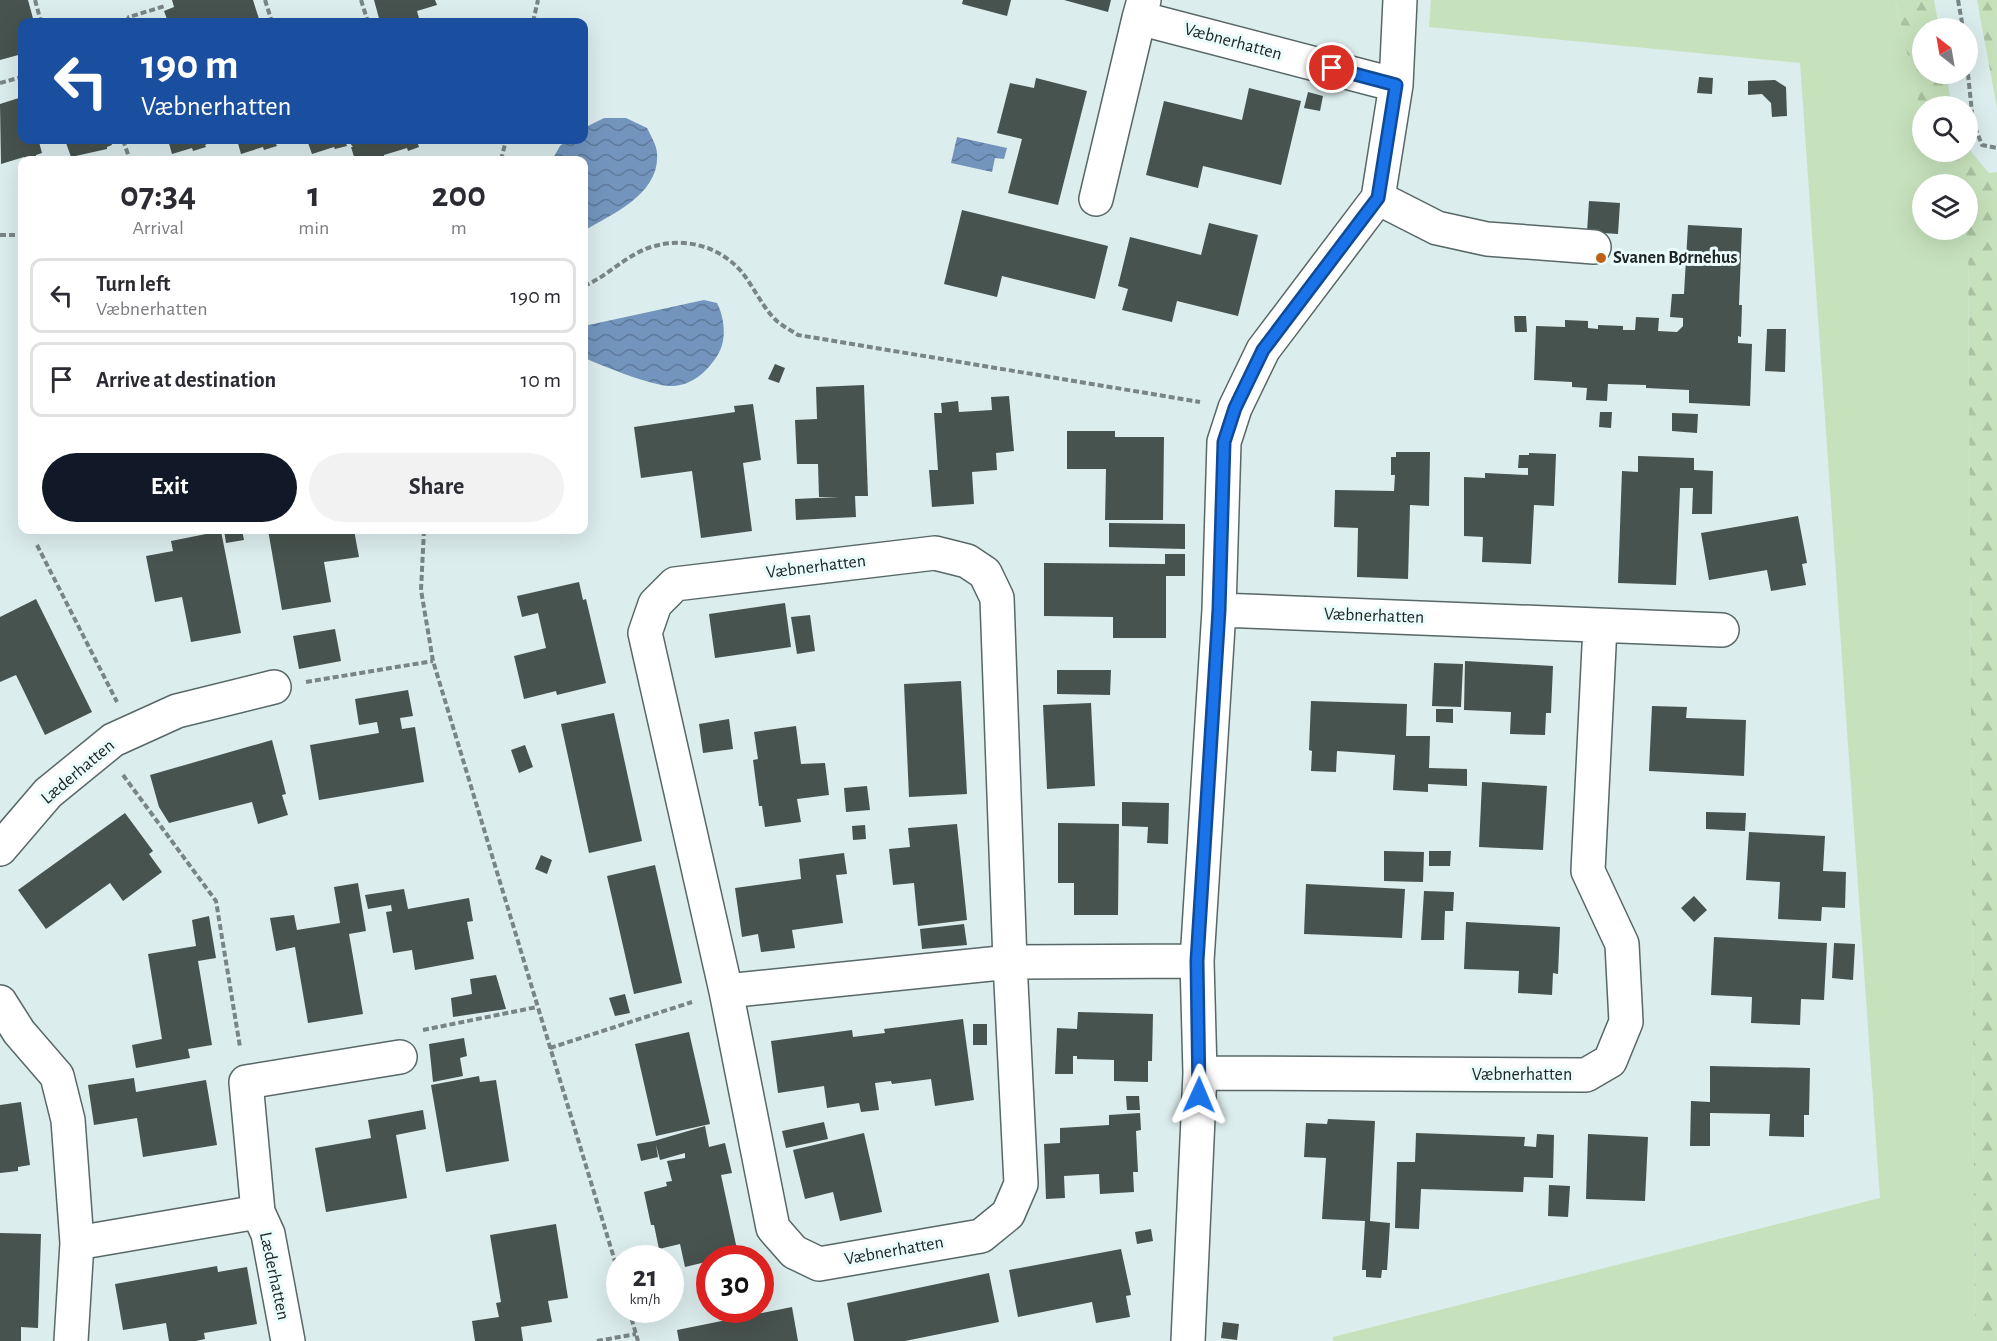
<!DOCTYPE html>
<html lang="en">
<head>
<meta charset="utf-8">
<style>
  :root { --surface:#fff; --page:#f2f2f3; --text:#2b2b33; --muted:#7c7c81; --line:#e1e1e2; --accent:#111827 }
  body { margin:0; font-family:"Alegreya Sans",sans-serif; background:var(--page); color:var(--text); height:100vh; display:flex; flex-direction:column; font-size:22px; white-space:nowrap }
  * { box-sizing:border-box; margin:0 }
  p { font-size:20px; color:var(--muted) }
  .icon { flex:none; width:33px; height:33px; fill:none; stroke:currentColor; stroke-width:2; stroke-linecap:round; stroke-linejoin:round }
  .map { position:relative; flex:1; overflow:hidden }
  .panel { position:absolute; left:18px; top:156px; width:570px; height:378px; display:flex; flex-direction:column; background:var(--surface); border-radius:12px; box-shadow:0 6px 24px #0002 }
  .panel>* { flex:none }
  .hud { position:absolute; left:18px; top:18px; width:570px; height:126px; border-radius:12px; box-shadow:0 6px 24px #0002; background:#1a4fa0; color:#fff; overflow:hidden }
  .needle { width:39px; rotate:329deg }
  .tools { position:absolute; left:1912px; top:18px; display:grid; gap:12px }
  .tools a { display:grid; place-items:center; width:66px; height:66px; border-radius:50%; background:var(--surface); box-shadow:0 6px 24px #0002; font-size:30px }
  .speed { position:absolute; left:606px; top:1245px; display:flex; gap:12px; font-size:30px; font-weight:700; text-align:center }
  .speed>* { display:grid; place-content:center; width:78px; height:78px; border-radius:50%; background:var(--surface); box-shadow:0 6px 24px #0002; line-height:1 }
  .speed small { font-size:15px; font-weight:400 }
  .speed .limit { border:9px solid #d22; background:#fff; color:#111 }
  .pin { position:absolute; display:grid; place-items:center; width:51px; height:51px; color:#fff; margin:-26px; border:3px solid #fff; border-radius:50%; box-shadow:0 2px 6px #0007 }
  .me { position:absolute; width:66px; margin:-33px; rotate:1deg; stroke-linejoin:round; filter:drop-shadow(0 0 4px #0008) }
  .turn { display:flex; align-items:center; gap:21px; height:126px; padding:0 24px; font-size:27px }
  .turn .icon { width:78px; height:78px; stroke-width:2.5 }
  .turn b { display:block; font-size:42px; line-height:51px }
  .eta { display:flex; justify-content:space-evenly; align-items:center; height:102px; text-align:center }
  .eta b { font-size:36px; font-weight:700; line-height:42px }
  .action { display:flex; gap:12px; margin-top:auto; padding:12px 24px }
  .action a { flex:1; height:69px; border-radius:36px; background:var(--accent); color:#fff; font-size:24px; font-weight:700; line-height:69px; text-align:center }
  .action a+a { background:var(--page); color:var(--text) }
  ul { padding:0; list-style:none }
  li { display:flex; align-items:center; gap:18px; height:75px; margin:0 12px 9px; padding:0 12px; border:3px solid var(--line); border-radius:12px }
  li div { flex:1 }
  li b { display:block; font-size:22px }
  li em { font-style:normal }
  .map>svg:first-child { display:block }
  .green { fill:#c6e2bc }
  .forest { fill:url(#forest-firs) }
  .water { fill:url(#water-waves) }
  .building { fill:#47534e }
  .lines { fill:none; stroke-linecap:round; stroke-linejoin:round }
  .minor-casing { stroke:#586767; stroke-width:36 }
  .path { stroke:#798484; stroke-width:4; stroke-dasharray:6 3; stroke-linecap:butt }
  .minor { stroke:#fff; stroke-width:33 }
  .route-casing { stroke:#114b97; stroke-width:15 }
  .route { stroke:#1a73e8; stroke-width:10 }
  .poi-dot { fill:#be5f18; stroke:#e9fbfa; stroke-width:2 }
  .labels { text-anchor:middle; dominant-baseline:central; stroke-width:6; stroke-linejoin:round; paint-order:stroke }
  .street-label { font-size:18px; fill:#202626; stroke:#e9fbfa }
  .poi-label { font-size:18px; font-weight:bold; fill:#202626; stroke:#e9fbfa; text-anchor:start }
</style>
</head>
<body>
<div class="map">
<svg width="1997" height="1341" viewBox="0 0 1997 1341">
  <defs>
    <pattern id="forest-firs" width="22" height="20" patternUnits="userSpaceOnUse" patternTransform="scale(1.5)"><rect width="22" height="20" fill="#c6e2bc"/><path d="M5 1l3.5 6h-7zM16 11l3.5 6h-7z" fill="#aac2a1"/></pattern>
    <pattern id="water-waves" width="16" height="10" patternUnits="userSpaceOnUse" patternTransform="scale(1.5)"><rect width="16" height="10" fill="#7395bd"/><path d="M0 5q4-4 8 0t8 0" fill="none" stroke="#5e7999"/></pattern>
  </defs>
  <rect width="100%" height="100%" fill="#dceded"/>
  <path class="green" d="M1431,0h464l28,122v30h11l13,32h-24v46h42l3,8 7,1103h-642v-4l547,-139 -80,-1135 -371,-36z"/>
  <path class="forest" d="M1895,0h39l5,28h-16v46h23l6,32h-29v16z
    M1977,0h20v108z
    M1968,148l21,25 8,-1v1169h-22l-7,-1103 -3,-8h3v-46h-21l-13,-32h34z"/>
  <path class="water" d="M604,118h22l21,10c4,8 10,18 10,26 3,40 -45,60 -73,77v-71h-32l8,-14 7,-6h17v-12z
    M957,137l50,11 -3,11 -9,-1 -3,14 -41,-9z
    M704,300l13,3c8,16 10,38 0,53 -10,16 -25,29 -44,30 -20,1 -69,-20 -89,-28v-32z"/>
  <path class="building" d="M0,0h28l6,22h-12v32l-22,6z
    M172,0h81l7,22h-92l-4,-11 10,-4z
    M374,0h61l2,5 -20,6 3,11h-26l-2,-3 -12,3z
    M963,0h48l-4,16 -45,-12z
    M1064,0h47l-3,12z
    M1699,77l14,1 -1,16 -15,-1z
    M1036,78l51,13 -29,114 -50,-12 14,-54 -25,-6 13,-50 24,5z
    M1775,80l11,7 1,29 -15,1 -1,-14 -9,-9 -14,1v-14z
    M1249,88l52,13 -20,84 -78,-19 -5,22 -52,-13 18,-74 78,19z
    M1308,92l15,4 -3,15 -16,-3z
    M22,97v43h24l-7,2 3,11 -6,2v2l-11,3 -1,-3 -23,7 -1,-60z
    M65,140h45l2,5 -5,2v2l-36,8z
    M168,140h47l-10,5 1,2 -13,4 -1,-3 -20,6z
    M237,140h43l1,2 -5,2 1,2 -13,4 -1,-3 -22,7z
    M307,140h117l1,3 -7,1 1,3 -11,4 -1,-3 -23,7v1l-18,4h-11l-4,-13h2l-4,-5 -3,1 1,3 -12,3 -1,-2 -22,7z
    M1589,201l31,2 -2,31 -31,-2z
    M962,210l146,36 -13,53 -93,-23 -5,21 -53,-13z
    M1209,223l49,12 -20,81 -61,-15 -5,21 -50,-12 6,-21 -10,-3 12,-49 71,18z
    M1688,225l54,3 -3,77h3l-1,32 -3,-1v7l14,1 -2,62 -61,-3v-13l-43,-2v-3l-38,-1 -1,17 -21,-1 1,-12 -15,-1v-5l-38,-2 2,-54 29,1v-7l23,1v7l10,1v-4l25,1v4h12l1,-13 23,1 -1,13 19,1 6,-6v-8l-13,-1 2,-23h12z
    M1514,316h12l1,16h-12z
    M1767,329h19l-1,43 -20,-1z
    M775,364l10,4 -6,15 -11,-4z
    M864,385l4,111h-13l1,21 -60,3 -1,-21 44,-2h-20l-1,-33h-21l-2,-44 22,-1 -1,-32z
    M1009,396l5,55 -18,2 1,17 -25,2 2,32 -42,3 -3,-37h9l-4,-57h8l-1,-10 17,-2 1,11 33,-2 -1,-13z
    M753,404l8,56 -18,3 9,68 -51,7 -9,-67 -51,7 -7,-51 101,-15 -1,-6z
    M1600,412h12l-1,16 -12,-1z
    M1672,413l26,1 -1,19 -25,-2z
    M1067,431h48v6h49l-1,83h-58l1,-51h-39z
    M1396,452h34l-1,54 -19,-1 -2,74 -51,-2 1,-49 -24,-1 1,-37 59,1 1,-16h-4v-18h5z
    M1529,453l27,1 -2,52 -20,-1 -3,59 -49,-2 1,-25 -19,-1v-59l21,1v-5l43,2v-7h-10l1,-13h10z
    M1638,456l56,2v12l19,1 -1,43h-20l1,-26h-13l-4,97 -58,-2 4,-112 16,1z
    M1798,516l9,47 -5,1 4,21 -35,6 -4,-21 -58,10 -8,-47z
    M1109,523l76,1v25l-76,-2z
    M224,530h18l2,10 -18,3z
    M268,530h86l5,27 -35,5 7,40 -49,8z
    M221,531l20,102 -50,9 -9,-45 -27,5 -9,-46 27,-5 -2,-10z
    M1165,554h20v22h-19v62h-53v-21l-69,-1v-53l121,1z
    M579,582l4,18 3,-1 20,84 -49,12 -1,-4 -32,8 -10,-43 32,-8 -8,-35 -16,4 -5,-21z
    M36,599l56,113 -47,23 -29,-60 -16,7v-65z
    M785,603l6,44 -76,11 -6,-44z
    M810,615l5,36 -18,3 -6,-37z
    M335,629l6,32 -42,8 -6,-33z
    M1465,661l88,5 -2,47h-5l-1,22 -35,-1 1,-22 -47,-2z
    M1434,663l29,1 -2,43 -29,-1z
    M1057,670h54l-1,25 -53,-1z
    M961,681l6,113 -58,3 -5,-113z
    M408,690l5,26 -13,2 2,11 13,-2 9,55 -105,18 -9,-55 69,-12 -2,-11 -18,3 -4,-26z
    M1311,701l96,3 -1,32h24l-1,32 38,1v17l-39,-2v8l-35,-2 2,-35 -58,-4 -1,21 -25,-1 1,-20 -3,-1z
    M1091,703l4,83 -48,3 -4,-84z
    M1652,706l35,1 -1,11 60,2 -2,56 -95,-5z
    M1436,709h17v14l-17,-1z
    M614,713l28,128 -53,12 -28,-129z
    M729,719l4,30 -30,4 -4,-29z
    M796,726l5,38 24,-1 4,32 -32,4 4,23 -36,5 -3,-21h-3l-6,-46 5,-1 -4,-27z
    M272,740l14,54 -4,1 6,20 -30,9 -6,-22 -83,21 -10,-16 -9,-32z
    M525,745l8,22 -14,6 -8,-23z
    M1482,782l65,4 -4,64 -64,-3z
    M867,786l3,24 -24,2 -2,-24z
    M1122,802l47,1 -1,41 -21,-1 1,-16 -26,-1z
    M1706,812l40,1 -1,18 -39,-2z
    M125,813l28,38 -4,3 13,18 -39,29 -13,-18 -64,46 -28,-39z
    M1058,823l61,1 -1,91h-44v-32h-16z
    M957,824l10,96 -49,6 -4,-43 -21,2 -4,-36 21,-2 -2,-19z
    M865,825l1,14 -13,1 -1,-14z
    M1749,832l76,4 -2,35 23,1 -1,36 -23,-1 -1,14 -43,-2 2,-37 -34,-2z
    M1384,851l40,1 -1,30 -39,-1z
    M1429,851h22l-1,15h-21z
    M844,853l3,21 -11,1 7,48 -51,7 3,18 -34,4 -3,-18 -16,3 -7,-49 66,-9 -2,-20z
    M541,855l11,5 -5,14 -12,-5z
    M655,865l27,118 -48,11 -27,-118z
    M358,883l8,48 -17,3 14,80 -55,9 -13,-76 -19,4 -6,-33 24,-3 3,15 43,-7 -6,-36z
    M1306,884l99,5 -3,49 -98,-4z
    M404,889l4,20 61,-11 4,23 -6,1 7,37 -59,11 -3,-20 -19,3 -7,-41 6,-1 -1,-6 -23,4 -3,-14z
    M1424,891l30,1 -1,19h-8l-1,29h-23z
    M1694,896l13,14 -13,12 -13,-14z
    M209,916l7,42 -18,3 14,84 -24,4 2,9 -54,10 -4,-23 30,-6 -14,-85 48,-8 -4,-26z
    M1466,922l94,5 -2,47 -5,-1 -1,22 -34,-2 1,-22 -55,-2z
    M964,924l3,21 -45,4 -2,-20z
    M1714,937l113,6 -3,57 -23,-1 -1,26 -49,-2 1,-26 -41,-2z
    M1834,943l21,1 -2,36 -21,-2z
    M496,975l10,34 -53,8 -2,-19 21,-4 -2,-15z
    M625,994l5,19 -15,3 -6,-18z
    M1078,1012l75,2 -1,47h-4v21l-34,-1v-21l-37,-1v-3h-4v18h-18l2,-46 20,1z
    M963,1019l11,81 -39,6 -4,-27 -39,5 -1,-3 -16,2 4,27 -18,2 -2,-9 -32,5 -3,-22 -46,7 -7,-52 81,-11 1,7 32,-4 -1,-4z
    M973,1024h14v21h-14z
    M689,1032l21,92 -54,12 -21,-92z
    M464,1038l3,18 -7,2 3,18 -30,6 -4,-38z
    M1710,1066l100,2 -1,47h-5v22l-35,-1 1,-22 -60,-1v33h-20l1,-45 19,1z
    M479,1076l1,6 16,-2 13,81 -63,11 -15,-87z
    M134,1078l2,14 70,-12 11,65 -74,12 -6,-39 -43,7 -6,-40z
    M1126,1096h13l1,14h-13z
    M21,1102l9,63 -12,2v4l-18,2v-68z
    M423,1110l3,19 -30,6 11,63 -81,14 -11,-64 56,-10 -3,-18z
    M1140,1113l1,17 -5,1 2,41h-5l1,20 -34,2 -1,-20 -35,2 1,22 -19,1 -2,-55 16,-1v-15l49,-3v-10z
    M1328,1119l47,2 -5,100 20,2 -3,47h-5l-1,8 -15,-1v-7h-4l3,-49 -43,-2 4,-61 -22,-1 2,-34 21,1z
    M824,1122l4,17 -42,9 -4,-17z
    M705,1126l4,21 16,-4 7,30 -11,2 17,79 -5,1v3h-23v3l-25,6 -5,-23 -21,5 -5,-24h-3l-7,-33 23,-6 -1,-4 6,-1 -5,-20 18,-3v-5l-25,7 -4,-15 2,12 -17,4 -4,-17 17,-3z
    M864,1133l18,79 -42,9 -7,-29 -28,7 -12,-49z
    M1416,1133l109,4 -1,9 12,1 1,-13 17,1 -1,43 -29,-1 -1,15 -102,-3 -2,40 -24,-1 2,-66h18z
    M1588,1134l60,3 -3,64 -59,-2z
    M1549,1185l21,1 -2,31 -20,-1z
    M556,1224l12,74 -20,3 4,21 -31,5 2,14h-48l-3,-20 27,-4 -3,-14 5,-1 -11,-67z
    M1151,1229l2,12 -16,3 -2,-12z
    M0,1233l41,1 -3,94 -17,-1v14h-21z
    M1121,1249l10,46 -5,1 4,21 -34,6 -4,-21 -74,15 -9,-47z
    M217,1266l1,6 29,-5 10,57 -53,9 1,6 -9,2h-27l-3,-18 -43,7 -8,-46z
    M989,1273l10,49 -94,19h-51l-7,-38z
    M792,1307l6,34h-119l-2,-11z
    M1223,1322l16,2 -2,16 -16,-2z"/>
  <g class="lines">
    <defs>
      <path id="minor" d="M1144,0l-5,18 257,67
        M1378,198l59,30 50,11 107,8
        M1096,199l43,-181
        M935,553l32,8 18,12 12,25 13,364 11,222 -13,30 -27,22 -162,28 -25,-12 -21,-24 -47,-237 -81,-358 10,-29 20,-20z
        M1219,610l503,20
        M0,849l48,-56 65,-53 64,-29 97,-24
        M726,991l284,-29 187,-1
        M0,1002l19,30 38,44 11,44 9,123 -6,98
        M1200,1073l386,2 24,-14 16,-39 -4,-78 -34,-73 12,-245
        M258,1212l10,22 20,107
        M77,1243l181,-31 -12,-130 154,-25
        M1188,1341l12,-268 -3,-112 22,-351 5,-168 11,-34 28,-58 115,-152 18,-113 4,-85"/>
    </defs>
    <use href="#minor" class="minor-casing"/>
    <path class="path" d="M35,0l6,22
      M265,0l7,22
      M361,0l7,22
      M1958,0l5,28
      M126,22l3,-5 36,-11
      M533,22l5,-22
      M1968,74l5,48 9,23 15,3
      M0,83l22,-6
      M123,140l7,20
      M501,160l5,-20
      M0,235h22
      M584,286c24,-10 42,-31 67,-39 32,-10 66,-2 89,23 14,16 22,38 38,52 6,5 14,9 20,13l402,67
      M424,530l-3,60 12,71 187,617
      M37,545l80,157
      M306,682l127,-21
      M123,775l93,126 24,146
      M423,1030l114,-23
      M550,1048l142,-46
      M629,1310l9,31
      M597,1341l39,-7"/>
    <use href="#minor" class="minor"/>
  </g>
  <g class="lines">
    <defs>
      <path id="route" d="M1199,1095l-2,-134 22,-351 5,-168 11,-34 28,-58 115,-152 18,-113 -64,-17"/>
    </defs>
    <use href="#route" class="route-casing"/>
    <use href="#route" class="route"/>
  </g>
  <circle class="poi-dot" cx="1601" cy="258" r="6"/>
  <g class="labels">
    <g class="street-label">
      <text transform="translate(1233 42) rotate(15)">Væbnerhatten</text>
      <text transform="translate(816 567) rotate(-7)">Væbnerhatten</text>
      <text transform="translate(1374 616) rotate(2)">Væbnerhatten</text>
      <text transform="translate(78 772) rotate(-40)">Læderhatten</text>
      <text x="1522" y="1075">Væbnerhatten</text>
      <text transform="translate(894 1251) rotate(-10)">Væbnerhatten</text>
      <text transform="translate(274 1276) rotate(78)">Læderhatten</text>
    </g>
    <g class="poi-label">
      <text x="1613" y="258">Svanen Børnehus</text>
    </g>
  </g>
</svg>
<div class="tools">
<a><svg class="needle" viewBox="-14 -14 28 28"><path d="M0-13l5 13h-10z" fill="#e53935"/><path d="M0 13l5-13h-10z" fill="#7c7c81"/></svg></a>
<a><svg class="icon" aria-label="search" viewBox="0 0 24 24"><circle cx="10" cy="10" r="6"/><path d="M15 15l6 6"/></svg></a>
<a><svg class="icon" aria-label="layers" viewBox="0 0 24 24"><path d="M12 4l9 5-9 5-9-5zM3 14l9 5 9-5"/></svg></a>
</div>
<div class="speed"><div>21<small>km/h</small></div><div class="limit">30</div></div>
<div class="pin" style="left:1332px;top:68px;background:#d93025"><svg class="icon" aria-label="arrive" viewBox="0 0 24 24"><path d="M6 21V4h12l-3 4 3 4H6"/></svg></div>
<svg class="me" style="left:1199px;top:1095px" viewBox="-20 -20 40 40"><path d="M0-17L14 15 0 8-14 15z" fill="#1a73e8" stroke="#fff" stroke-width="4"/></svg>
<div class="hud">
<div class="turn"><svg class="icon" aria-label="left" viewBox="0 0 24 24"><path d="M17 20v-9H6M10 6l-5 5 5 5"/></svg><div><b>190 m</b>Væbnerhatten</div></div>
</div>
<section class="panel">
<div class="eta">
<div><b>07:34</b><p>Arrival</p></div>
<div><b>1</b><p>min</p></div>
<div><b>200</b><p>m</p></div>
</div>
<ul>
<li><svg class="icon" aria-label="left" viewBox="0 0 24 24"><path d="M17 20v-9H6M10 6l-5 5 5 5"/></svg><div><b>Turn left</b><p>Væbnerhatten</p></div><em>190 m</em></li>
<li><svg class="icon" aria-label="arrive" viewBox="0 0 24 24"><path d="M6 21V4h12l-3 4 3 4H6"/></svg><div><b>Arrive at destination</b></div><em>10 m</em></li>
</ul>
<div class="action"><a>Exit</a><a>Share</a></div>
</section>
</div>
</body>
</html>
